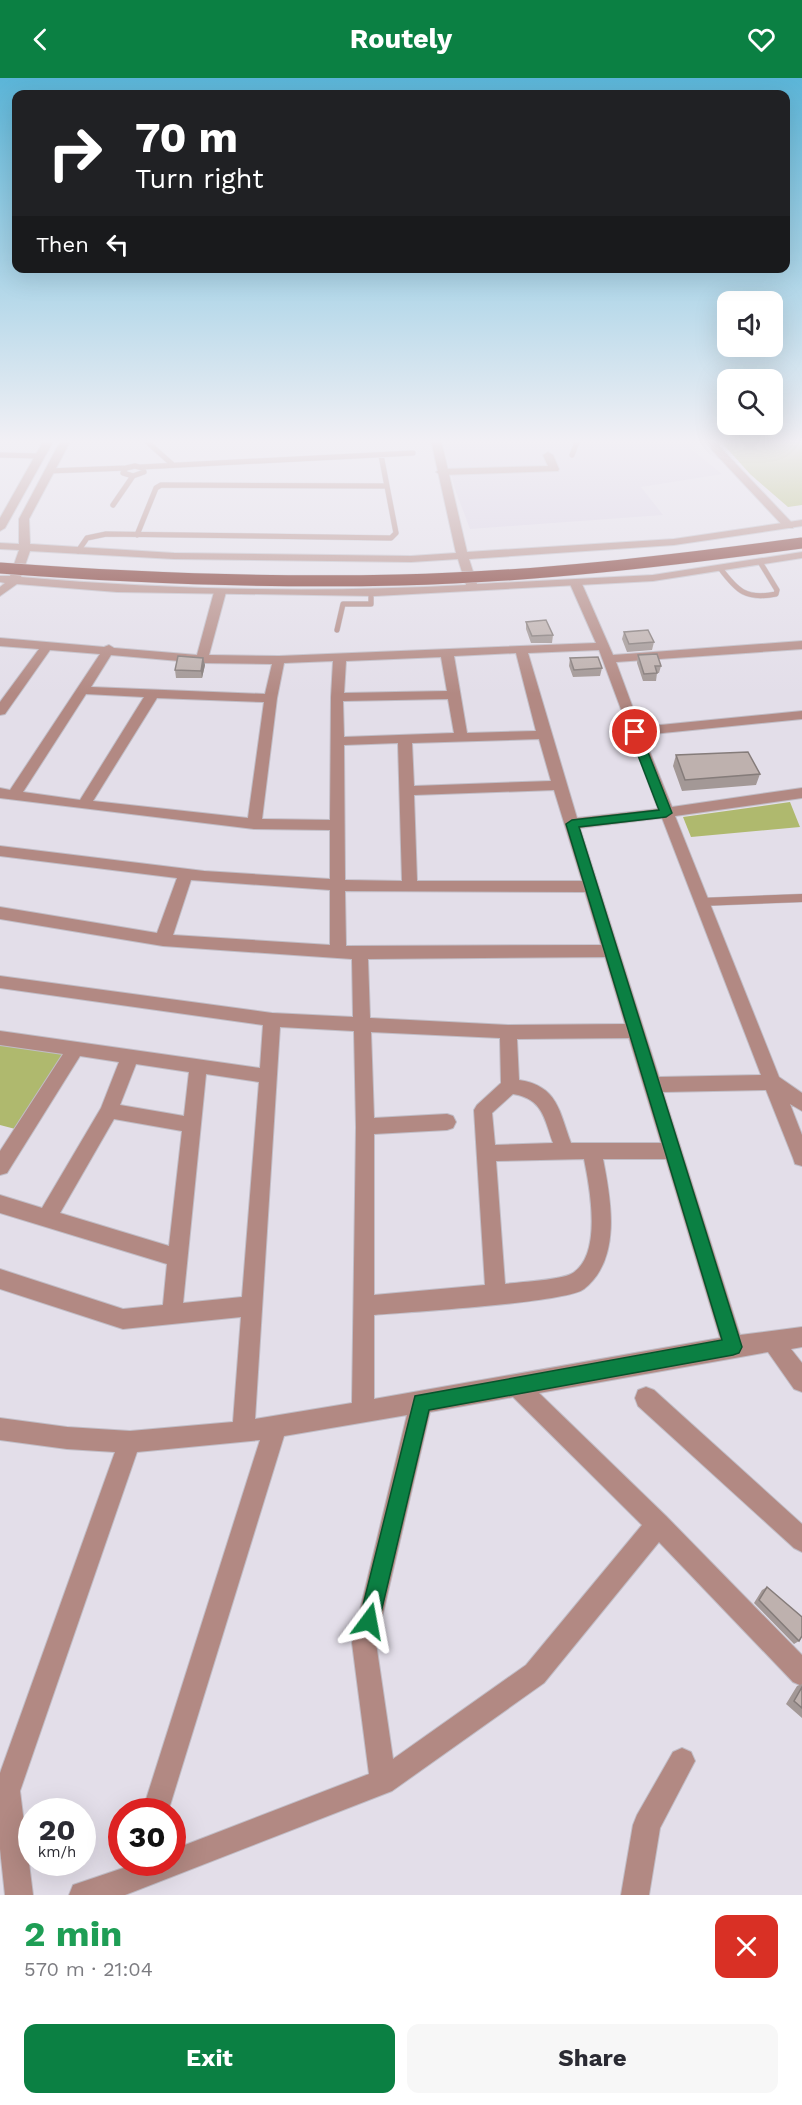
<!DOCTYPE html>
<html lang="en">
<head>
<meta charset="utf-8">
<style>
  :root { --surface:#fff; --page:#f7f7f7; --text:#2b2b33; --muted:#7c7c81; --accent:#0b8043 }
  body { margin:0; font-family:"Work Sans",sans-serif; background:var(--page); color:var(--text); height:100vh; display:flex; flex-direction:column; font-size:22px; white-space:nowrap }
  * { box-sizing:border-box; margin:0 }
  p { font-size:20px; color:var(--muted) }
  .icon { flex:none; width:33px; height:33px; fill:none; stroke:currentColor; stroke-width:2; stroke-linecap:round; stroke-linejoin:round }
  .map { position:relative; height:1817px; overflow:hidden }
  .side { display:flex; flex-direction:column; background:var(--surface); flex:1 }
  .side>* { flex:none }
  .banner { position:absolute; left:12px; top:12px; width:778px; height:183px; border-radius:12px; box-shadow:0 6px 24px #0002; background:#202124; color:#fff; overflow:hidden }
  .tools { position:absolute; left:717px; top:213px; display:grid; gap:12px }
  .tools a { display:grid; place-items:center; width:66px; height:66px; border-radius:12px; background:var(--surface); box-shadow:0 6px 24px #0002; font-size:30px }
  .speed { position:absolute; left:18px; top:1720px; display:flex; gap:12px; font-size:30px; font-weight:700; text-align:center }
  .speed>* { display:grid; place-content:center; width:78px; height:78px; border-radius:50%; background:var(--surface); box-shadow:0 6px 24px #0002; line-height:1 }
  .speed small { font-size:15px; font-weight:400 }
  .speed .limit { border:9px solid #d22; background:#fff; color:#111 }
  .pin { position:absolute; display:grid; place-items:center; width:51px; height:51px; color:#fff; margin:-26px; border:3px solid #fff; border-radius:50%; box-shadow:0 2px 6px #0007 }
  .me { position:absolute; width:66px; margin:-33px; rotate:13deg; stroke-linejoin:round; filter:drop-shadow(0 0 4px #0008) }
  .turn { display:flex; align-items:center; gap:21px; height:126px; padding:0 24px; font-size:27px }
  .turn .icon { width:78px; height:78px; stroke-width:2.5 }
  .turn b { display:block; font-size:42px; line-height:51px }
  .then { display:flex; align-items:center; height:57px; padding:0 24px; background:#0003; gap:12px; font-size:22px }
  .round { display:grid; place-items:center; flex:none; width:63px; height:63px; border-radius:12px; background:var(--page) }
  .head { display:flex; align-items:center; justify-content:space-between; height:102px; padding:0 24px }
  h1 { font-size:36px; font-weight:700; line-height:45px; color:#1e9e55 }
  .primary-button { display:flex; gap:12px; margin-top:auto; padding:12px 24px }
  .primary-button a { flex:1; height:69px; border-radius:12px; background:var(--accent); color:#fff; font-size:24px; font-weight:700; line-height:69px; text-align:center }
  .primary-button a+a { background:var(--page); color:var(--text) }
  header { display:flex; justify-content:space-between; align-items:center; height:78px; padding:0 24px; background:var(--accent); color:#fff; font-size:27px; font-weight:700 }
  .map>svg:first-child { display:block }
  .built { fill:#dad2e4 }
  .green { fill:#afb96e }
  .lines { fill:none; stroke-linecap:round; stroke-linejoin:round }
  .service-far1-casing { stroke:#c1bdc6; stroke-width:6 }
  .service-casing { stroke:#c1bdc6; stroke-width:9 }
  .minor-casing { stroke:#c1bdc6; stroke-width:2 }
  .tertiary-casing { stroke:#c1bdc6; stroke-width:2 }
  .service-far1 { stroke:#b28983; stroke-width:5 }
  .service { stroke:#b28983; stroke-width:8 }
  .minor { fill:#b28983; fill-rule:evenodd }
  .tertiary { fill:#b28983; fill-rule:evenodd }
  .trunk-bridge-casing { stroke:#c1bdc6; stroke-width:12; stroke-linecap:butt }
  .trunk-bridge { stroke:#7a3028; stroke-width:11 }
  .wall { fill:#a39896 }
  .shaded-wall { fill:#857c7a }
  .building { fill:#beb1ae; stroke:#857c7a; stroke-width:1.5 }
  .route { fill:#0b8043; stroke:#07532c; stroke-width:1.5 }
</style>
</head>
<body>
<header><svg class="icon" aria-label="back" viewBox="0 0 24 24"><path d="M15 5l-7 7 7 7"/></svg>Routely<svg class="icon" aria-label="heart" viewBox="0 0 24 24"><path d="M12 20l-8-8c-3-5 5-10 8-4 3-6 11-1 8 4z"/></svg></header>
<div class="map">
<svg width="802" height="1817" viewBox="0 0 802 1817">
  <rect width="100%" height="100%" fill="#e3dee9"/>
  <path class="built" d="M442,362h249l1,10 30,24 -81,13 22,28 -193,14 -15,-40z"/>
  <path class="green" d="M724,362h78v65l-14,2 -38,-33 -26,-29z
    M790,724l10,25 -109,10 -8,-20z
    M0,964l65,12 -46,76 -19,-5z"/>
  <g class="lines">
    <defs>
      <path id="service-far1" d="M145,362l27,24
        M0,377l40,1
        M572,377l6,-15
        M135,388l8,2 1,4 -11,4 -10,-3 3,-5z
        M141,389l272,-14
        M48,393l78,-3
        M113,427l20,-29
        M137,457l19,-47 5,-3 225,1
        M78,473l9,-13 19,-4 285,4 5,-5 -15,-78
        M720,490c17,23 26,32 56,26l1,-4 -17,-28
        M337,552l6,-26h28v-11"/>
      <path id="service" d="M701,824l101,-4"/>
      <path id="minor" d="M708,362h10l2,7 73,77v4h-8l-73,-78z
        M548,374l5,3 6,14 -1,2 -117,4 -5,-3 5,-3 107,-3 -5,-11z
        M576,503l6,3 31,71 189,-14v8l-186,13 24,65 162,-16v8l-159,16 29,72 130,-19v10l-127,18 104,261 23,16v18l-12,-7 12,31v31l-7,-2 -2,-6 -27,-68 -103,2 77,243 62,-8v20l-11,2 11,14v29l-8,-3 -26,-37 -229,41 127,123 136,139v31l-9,-4 -134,-140 -115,141 -152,108 -267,104h-56l4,-10 65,-22h34v-13l197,-76 -17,-131 55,-228 -123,21 -116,376h-26l118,-372 -123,12 -117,339 13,104h-28l-5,-46v-76l115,-321 -48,-3 -67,-9v-22l67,9 63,4 103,-9 8,-105 -118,12 -123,-40v-20l123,40 40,-4 4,-41 -167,-51v-18l42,13 59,-100 18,-46 -39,-6 -73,117 -7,2v-24l63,-97 -63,-9v-14l260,37 3,-43 -263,-37v-12l272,37 81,4 -1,-58 -189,-13 -163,-27v-12l157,26 20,-55 -177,-22v-10l204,25 126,8v-49l-76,-1 -254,-31v-10l10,2 90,-136 -50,-4 -45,64 -5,1v-13l39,-53 -39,-3v-8l104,9 5,-2 5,3 83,7 17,-63 6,-3 6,3 -17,63 70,1 317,-13 -26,-59zM599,572l59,159 -81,9 -49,-165zM516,575l20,78 -69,2 -13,-77zM111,577l91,8 70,1 -7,30 -174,-7zM441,579l6,34 -103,2 2,-32zM333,583l-2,36 -1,123 -68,-1 15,-121 7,-35zM86,616l58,3 -64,103 -57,-8zM157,620l107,4 -16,116 -155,-17zM448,621l6,34 -110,4 -1,-36zM539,661l12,42 -137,5 -2,-43zM398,665l4,138 -57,-1 -1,-135zM554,712l28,91h-165l-3,-86zM662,740l99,257 -102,2 -79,-249zM191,802l139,10v55l-157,-10zM345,813l240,1 16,53 -255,1zM605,879l20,67 -117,1 -138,-7 -2,-59zM280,949l74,4 2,96 -4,276 -97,16zM371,954l129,6 1,45 -24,22 -3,5 11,175 -111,10v-161l73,-4 6,-2 3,-6 -3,-6 -6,-2 -73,4zM629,960l32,105h-90c-12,-32 -13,-57 -52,-63l-2,-41zM136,986l53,8 -5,44 -64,-11zM206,996l53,8 -17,215 -59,6zM513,1016c30,5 31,24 40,49l-58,2 -3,-32zM114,1041l68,12 -13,115 -109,-33zM584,1081c6,29 19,98 -13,115 -11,6 -52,8 -66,10l-9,-123zM603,1081h63l54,179 -346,61v-84c33,-3 192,-12 210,-26 38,-30 27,-89 19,-130zM513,1319l129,128 -116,140 -133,94 -17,-116 54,-231z
        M646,1309l8,3 148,134v28l-8,-4 -156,-142 -3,-8 3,-8z
        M682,1670l9,4 4,9 -35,67 -11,67h-28l12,-70 4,-10 36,-63z"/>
      <path id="tertiary" d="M44,362h10l-49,88 -5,3v-13z
        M61,362h10l-42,79 1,25 144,9 237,3 45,-3 -25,-113h10l26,112 207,-13 128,-19v6l-128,19 -205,14 8,25 176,-9 149,-23v6l-149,23 -278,15 -258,-4 -100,-8 -17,12v-9l5,-4 -5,-1v-6h10l9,-26 -19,-1v-6l19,1v-25zM30,473l144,8 237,3 47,-3 8,26c-149,8 -297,5 -445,-8z"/>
    </defs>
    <use href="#service-far1" class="service-far1-casing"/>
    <use href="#service" class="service-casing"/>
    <use href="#minor" class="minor-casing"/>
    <use href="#tertiary" class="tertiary-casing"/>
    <use href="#service-far1" class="service-far1"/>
    <use href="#service" class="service"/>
    <use href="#minor" class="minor"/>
    <use href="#tertiary" class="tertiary"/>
    <defs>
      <path id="trunk-bridge" d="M0,490c133,10 266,15 399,12 135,-3 269,-19 403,-37"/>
    </defs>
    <use href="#trunk-bridge" class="trunk-bridge-casing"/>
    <use href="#trunk-bridge" class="trunk-bridge"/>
  </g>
  <path class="wall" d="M526,544l27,13 -1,8h-21l-5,-14z
    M624,554l30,10 -2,8 -25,2 -5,-13z
    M638,577l23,11 -2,7h-2l-1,8h-13l-6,-18z
    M203,580l2,7 -3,13h-26l-1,-8z
    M570,580l32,10 -2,8 -27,1 -4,-11z
    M676,677l84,19 -4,11 -74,6 -9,-25z
    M767,1509l32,54 -5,3 -40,-41 8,-13z
    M802,1606v34l-16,-14 11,-18z"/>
  <path class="shaded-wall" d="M203,580l2,7 -3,13 -1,-7z"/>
  <path class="building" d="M546,542l7,15 -21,1 -6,-14z
    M648,552l6,12 -25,2 -5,-12z
    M657,576l4,12h-6l2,7 -13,1 -6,-19z
    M178,578l25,2 -2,13 -26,-1z
    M598,579l4,11 -28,2 -4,-12z
    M748,674l12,22 -75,6 -9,-25z
    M767,1509l35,30v19l-3,5 -40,-41z
    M802,1609v21l-8,-7z"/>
  <linearGradient id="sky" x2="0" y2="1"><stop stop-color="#5bb5d8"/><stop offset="0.59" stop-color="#f2f0f5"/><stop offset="1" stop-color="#f2f0f5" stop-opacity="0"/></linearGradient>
  <rect width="802" height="616" fill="url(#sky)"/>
  <path class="route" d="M635,651l5,3 32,81 -6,4 -87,10 163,520 -3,6 -6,2 -304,55 -50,211 -3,7 -7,3 -7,-3 -3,-7 56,-225 307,-56 -156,-516 6,-4 87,-10 -30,-78z"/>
</svg>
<div class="tools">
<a><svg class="icon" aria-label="sound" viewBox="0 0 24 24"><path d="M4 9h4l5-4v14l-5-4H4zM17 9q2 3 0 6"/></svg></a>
<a><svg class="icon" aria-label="search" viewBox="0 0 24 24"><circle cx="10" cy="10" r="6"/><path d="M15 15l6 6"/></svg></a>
</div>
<div class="speed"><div>20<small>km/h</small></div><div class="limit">30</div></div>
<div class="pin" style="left:635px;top:654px;background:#d93025"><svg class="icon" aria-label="arrive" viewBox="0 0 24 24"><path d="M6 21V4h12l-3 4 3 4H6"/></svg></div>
<svg class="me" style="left:369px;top:1543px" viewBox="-20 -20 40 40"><path d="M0-17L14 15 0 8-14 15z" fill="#0b8043" stroke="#fff" stroke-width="4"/></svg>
<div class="banner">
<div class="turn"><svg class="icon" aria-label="right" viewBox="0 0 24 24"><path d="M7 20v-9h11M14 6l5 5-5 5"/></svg><div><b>70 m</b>Turn right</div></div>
<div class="then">Then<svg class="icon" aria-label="left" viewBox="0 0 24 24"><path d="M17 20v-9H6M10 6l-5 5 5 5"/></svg></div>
</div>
</div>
<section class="side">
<div class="head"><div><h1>2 min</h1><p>570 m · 21:04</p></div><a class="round" style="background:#d93025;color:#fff"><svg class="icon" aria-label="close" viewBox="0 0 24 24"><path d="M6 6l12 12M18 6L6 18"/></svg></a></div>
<div class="primary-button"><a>Exit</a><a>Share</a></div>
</section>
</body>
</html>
